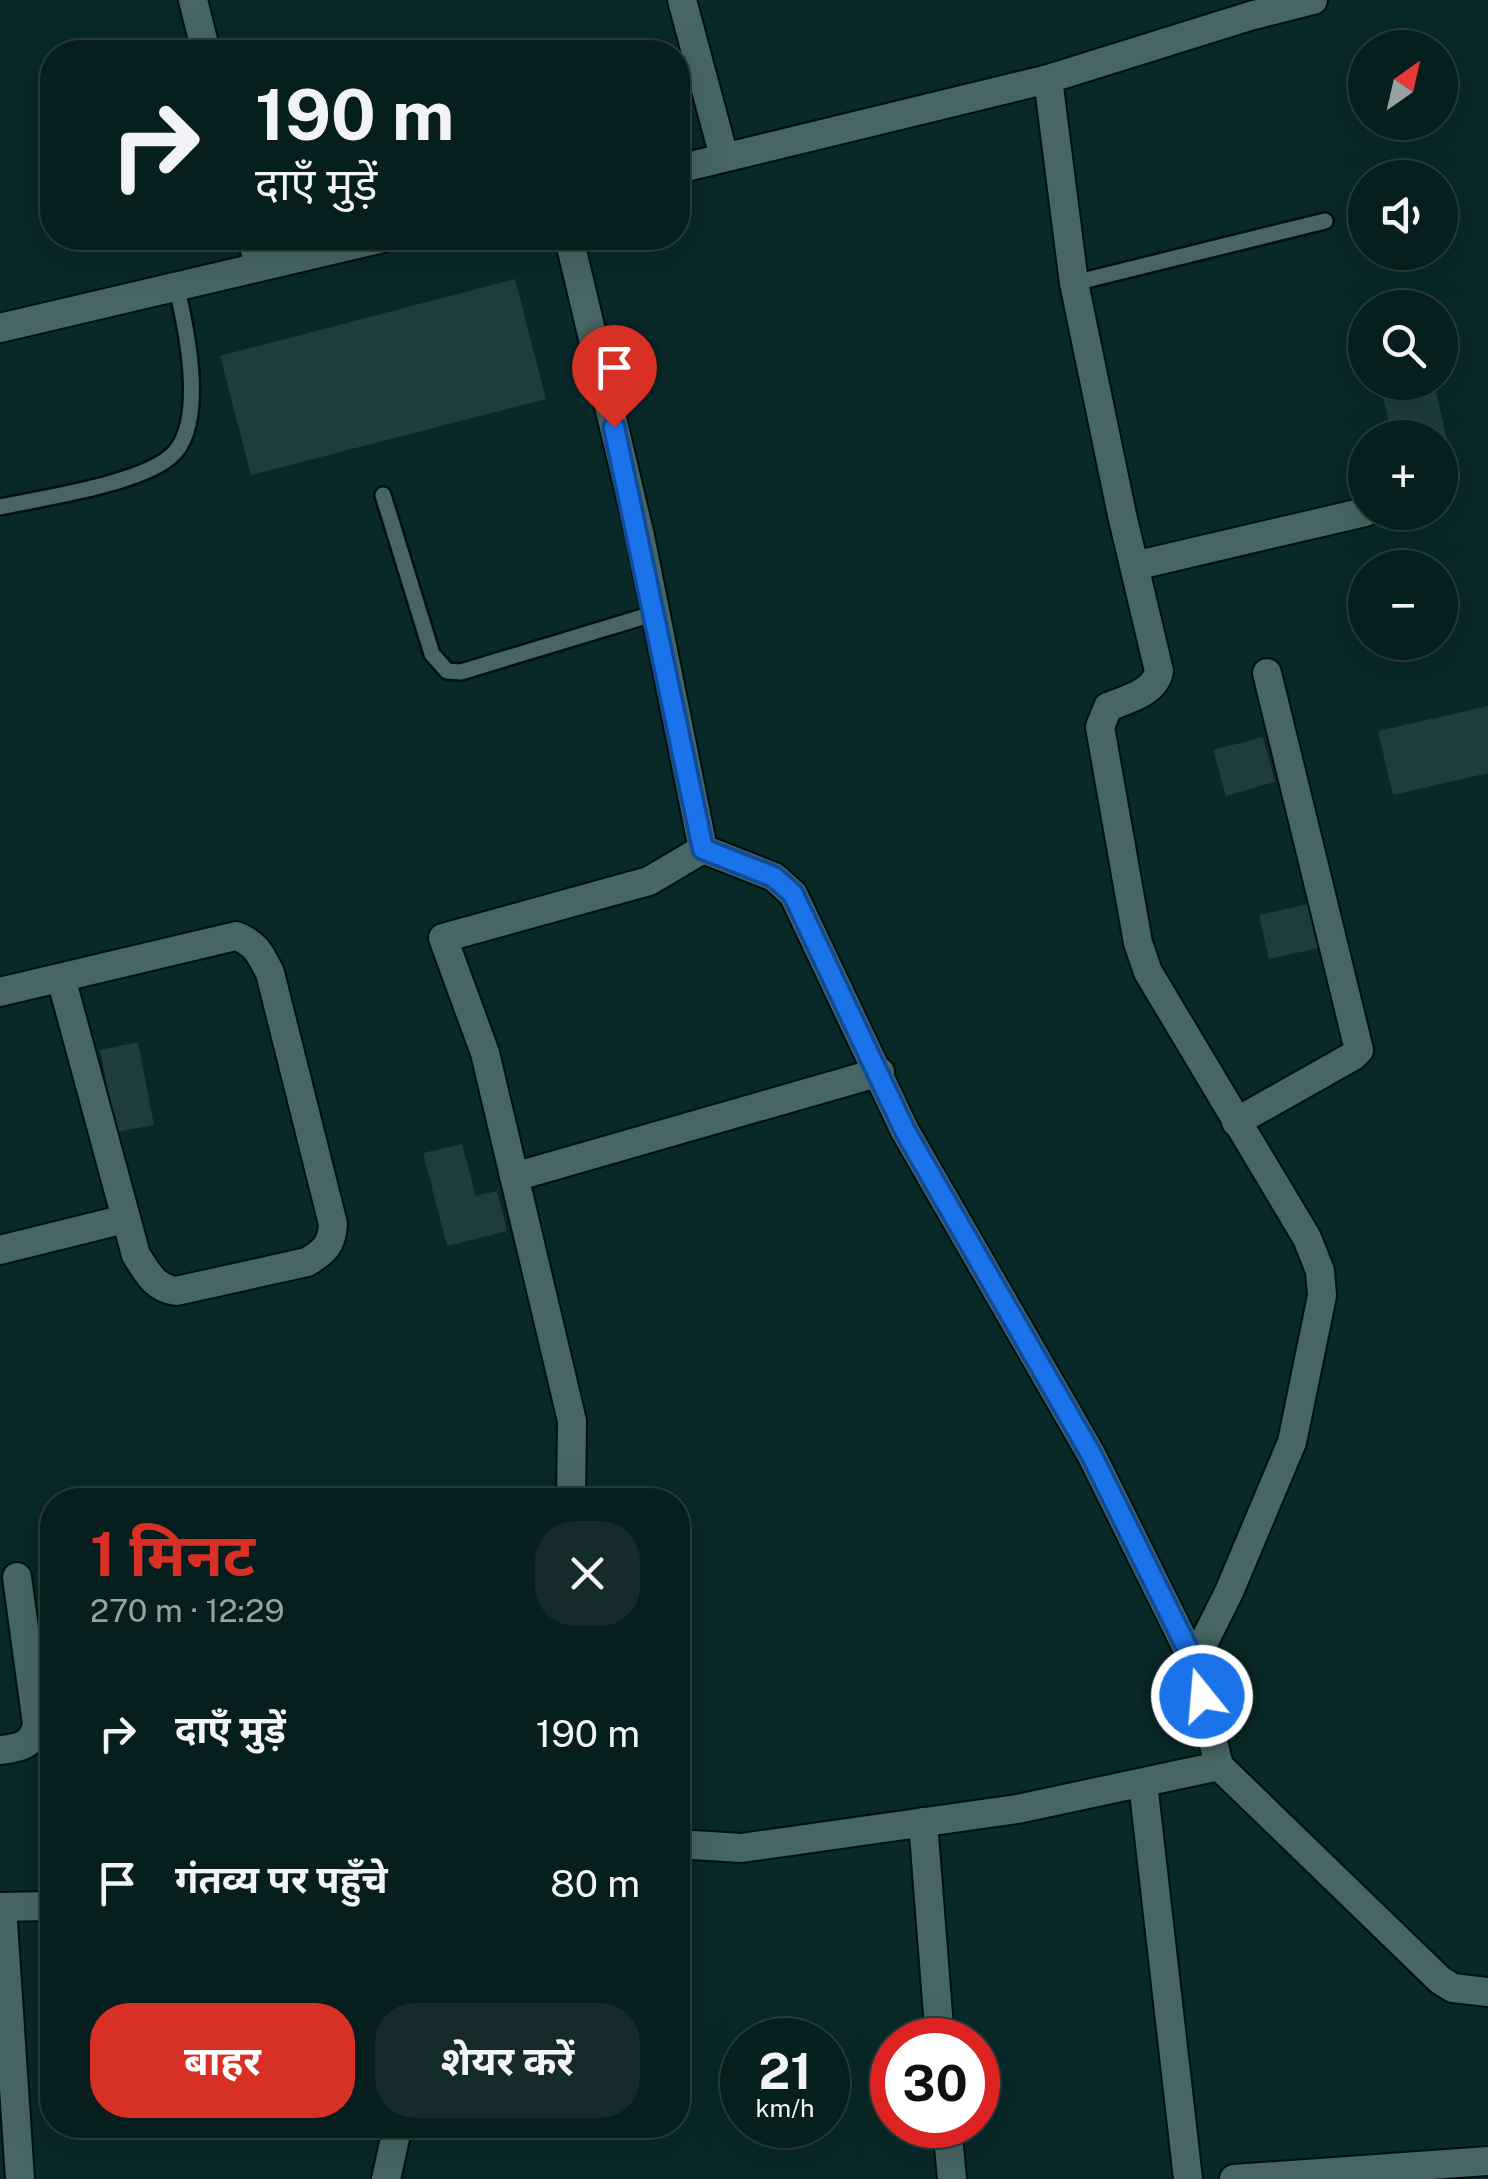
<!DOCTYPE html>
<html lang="hi">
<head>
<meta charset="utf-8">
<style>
  :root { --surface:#071e1e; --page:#152b2b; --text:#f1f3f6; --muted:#98a2a4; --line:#283c3c; --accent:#d93025 }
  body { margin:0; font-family:"Public Sans","Noto Sans Devanagari",sans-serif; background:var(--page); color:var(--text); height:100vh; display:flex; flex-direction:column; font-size:38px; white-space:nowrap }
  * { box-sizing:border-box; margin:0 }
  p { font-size:32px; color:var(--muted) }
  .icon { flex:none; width:55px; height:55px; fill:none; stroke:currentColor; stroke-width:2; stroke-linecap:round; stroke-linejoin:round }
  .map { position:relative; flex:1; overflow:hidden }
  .details { position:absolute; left:40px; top:1488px; width:650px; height:650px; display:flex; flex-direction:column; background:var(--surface); border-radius:40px; box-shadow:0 10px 40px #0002,0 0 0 2px var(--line) }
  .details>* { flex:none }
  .hud { position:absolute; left:40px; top:40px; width:650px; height:210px; border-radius:40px; box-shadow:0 10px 40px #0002,0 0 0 2px var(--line); background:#071e1e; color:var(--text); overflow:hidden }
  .needle { width:65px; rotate:34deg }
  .buttons { position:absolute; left:1348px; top:30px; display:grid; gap:20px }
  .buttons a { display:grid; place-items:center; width:110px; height:110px; border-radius:50%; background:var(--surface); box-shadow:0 10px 40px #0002,0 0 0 2px var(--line); font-size:50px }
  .speed { position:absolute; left:720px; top:2018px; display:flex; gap:20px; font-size:50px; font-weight:700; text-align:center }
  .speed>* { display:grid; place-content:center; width:130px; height:130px; border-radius:50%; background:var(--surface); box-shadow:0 10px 40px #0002,0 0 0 2px var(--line); line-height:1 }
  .speed small { font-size:25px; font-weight:400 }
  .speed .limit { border:15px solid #d22; background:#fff; color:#111 }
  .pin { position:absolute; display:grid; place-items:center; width:85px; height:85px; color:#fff; margin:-102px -42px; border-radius:50% 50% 50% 0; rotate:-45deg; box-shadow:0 0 10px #0007 }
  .pin .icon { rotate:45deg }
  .me { position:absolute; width:110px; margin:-55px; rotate:343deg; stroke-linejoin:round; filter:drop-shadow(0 0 8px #0008) }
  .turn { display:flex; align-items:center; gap:35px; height:210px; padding:0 50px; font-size:45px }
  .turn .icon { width:130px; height:130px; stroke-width:2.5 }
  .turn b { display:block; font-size:70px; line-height:85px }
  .round { display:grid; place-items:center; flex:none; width:105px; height:105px; border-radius:40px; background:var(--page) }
  .head { display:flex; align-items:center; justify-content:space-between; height:170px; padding:0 50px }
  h1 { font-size:60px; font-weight:700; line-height:75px; color:var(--accent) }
  .button { display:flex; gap:20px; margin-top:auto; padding:20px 50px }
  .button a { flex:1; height:115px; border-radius:40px; background:var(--accent); color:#fff; font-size:40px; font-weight:700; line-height:115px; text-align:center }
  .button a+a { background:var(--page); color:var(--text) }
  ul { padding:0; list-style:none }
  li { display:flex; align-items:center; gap:30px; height:150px; padding:0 50px }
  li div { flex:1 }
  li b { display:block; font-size:38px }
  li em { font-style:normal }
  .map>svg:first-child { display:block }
  .building { fill:#1e3c3c }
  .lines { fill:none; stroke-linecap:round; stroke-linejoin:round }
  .service-casing { stroke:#001010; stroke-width:20 }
  .minor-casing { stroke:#001010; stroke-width:32 }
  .tertiary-casing { stroke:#001010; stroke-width:32 }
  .service { stroke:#466564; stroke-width:15 }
  .minor { stroke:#466564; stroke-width:28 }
  .tertiary { stroke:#466564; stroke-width:28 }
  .route-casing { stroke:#114b97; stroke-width:25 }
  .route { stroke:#1a73e8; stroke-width:18 }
</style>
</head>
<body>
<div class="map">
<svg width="1488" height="2179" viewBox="0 0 1488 2179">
  <rect width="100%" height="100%" fill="#092828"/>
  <path class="building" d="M515,279l31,120 -295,76 -31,-119z
    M1380,382h54l15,67 -9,2v-13h-48z
    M1488,706v67l-95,22 -15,-64z
    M1263,737l12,45 -49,14 -13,-46z
    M1327,900l10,44 -68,15 -10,-44z
    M138,1042l16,83 -38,7 -16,-82z
    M462,1144l14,52 21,-5 10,40 -60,15 -24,-93z"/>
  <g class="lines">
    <defs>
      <path id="service" d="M1074,283l251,-62
        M383,495l49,159 15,17 14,1 195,-59
        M0,507c43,-9 138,-23 170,-50 38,-31 16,-131 6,-172"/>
      <path id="minor" d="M193,0l13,52
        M682,0l42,157
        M678,169l370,-90
        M252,238l7,28
        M569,238l71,298 63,313 71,28 19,17 112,237 186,323 103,208 25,104 -202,43 -276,39 -63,-4
        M0,328l383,-90
        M1134,566l231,-54
        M0,992l236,-56c20,7 25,19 34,37l63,251c-1,21 -9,28 -26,38l-131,29c-22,-3 -29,-19 -40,-36l-75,-277
        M1236,1122l117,-66 6,-6 -92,-377
        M514,1177l366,-105
        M0,1250l125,-31
        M571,1500l1,-79 -87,-368 -42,-115 206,-57 54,-32
        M1194,1662l35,-70 63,-150 30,-146 -2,-25 -13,-33 -159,-266 -10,-29 -38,-216 8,-20c19,-8 47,-14 51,-36l-37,-156 -48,-232 -26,-204 202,-63 63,-16
        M0,1750c19,-2 33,-4 37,-26l-20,-147
        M1219,1766l221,214 13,8 35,4
        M1143,1783l45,396
        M923,1822l17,218
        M0,1907l52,-1
        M2,1907l18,272
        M947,2125l5,54
        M386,2179l12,-54"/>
      <path id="tertiary" d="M1234,2179l254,-18"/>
    </defs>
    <use href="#service" class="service-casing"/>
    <use href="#minor" class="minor-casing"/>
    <use href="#tertiary" class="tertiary-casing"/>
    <use href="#service" class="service"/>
    <use href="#minor" class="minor"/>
    <use href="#tertiary" class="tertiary"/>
  </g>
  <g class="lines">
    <defs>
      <path id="route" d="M614,427l89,422 71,28 19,17 112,237 186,323 103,208 8,34"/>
    </defs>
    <use href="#route" class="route-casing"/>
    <use href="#route" class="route"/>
  </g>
</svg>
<div class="buttons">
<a><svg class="needle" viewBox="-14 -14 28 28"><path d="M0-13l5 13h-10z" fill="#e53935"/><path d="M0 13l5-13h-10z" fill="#98a2a4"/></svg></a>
<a><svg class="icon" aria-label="sound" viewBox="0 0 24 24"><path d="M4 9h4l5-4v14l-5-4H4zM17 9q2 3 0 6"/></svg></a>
<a><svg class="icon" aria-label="search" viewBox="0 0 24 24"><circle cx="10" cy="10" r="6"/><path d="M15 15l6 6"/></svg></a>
<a>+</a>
<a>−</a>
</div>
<div class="speed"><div>21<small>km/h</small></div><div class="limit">30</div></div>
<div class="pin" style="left:614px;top:427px;background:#d93025"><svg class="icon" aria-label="arrive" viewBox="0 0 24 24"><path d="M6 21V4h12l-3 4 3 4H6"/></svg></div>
<svg class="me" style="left:1202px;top:1696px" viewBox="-20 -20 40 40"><circle r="17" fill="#1a73e8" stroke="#fff" stroke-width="3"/><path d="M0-11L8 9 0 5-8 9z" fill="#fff"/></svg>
<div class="hud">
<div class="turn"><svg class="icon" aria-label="right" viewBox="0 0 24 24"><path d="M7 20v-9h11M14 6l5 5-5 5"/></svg><div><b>190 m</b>दाएँ मुड़ें</div></div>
</div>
<section class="details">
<div class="head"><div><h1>1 मिनट</h1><p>270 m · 12:29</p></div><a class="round"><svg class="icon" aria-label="close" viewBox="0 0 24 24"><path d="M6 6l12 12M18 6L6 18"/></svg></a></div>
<ul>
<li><svg class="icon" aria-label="right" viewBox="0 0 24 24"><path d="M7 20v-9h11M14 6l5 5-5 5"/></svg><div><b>दाएँ मुड़ें</b></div><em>190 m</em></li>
<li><svg class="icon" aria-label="arrive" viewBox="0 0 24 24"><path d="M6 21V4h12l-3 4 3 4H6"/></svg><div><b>गंतव्य पर पहुँचे</b></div><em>80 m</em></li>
</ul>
<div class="button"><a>बाहर</a><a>शेयर करें</a></div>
</section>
</div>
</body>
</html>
